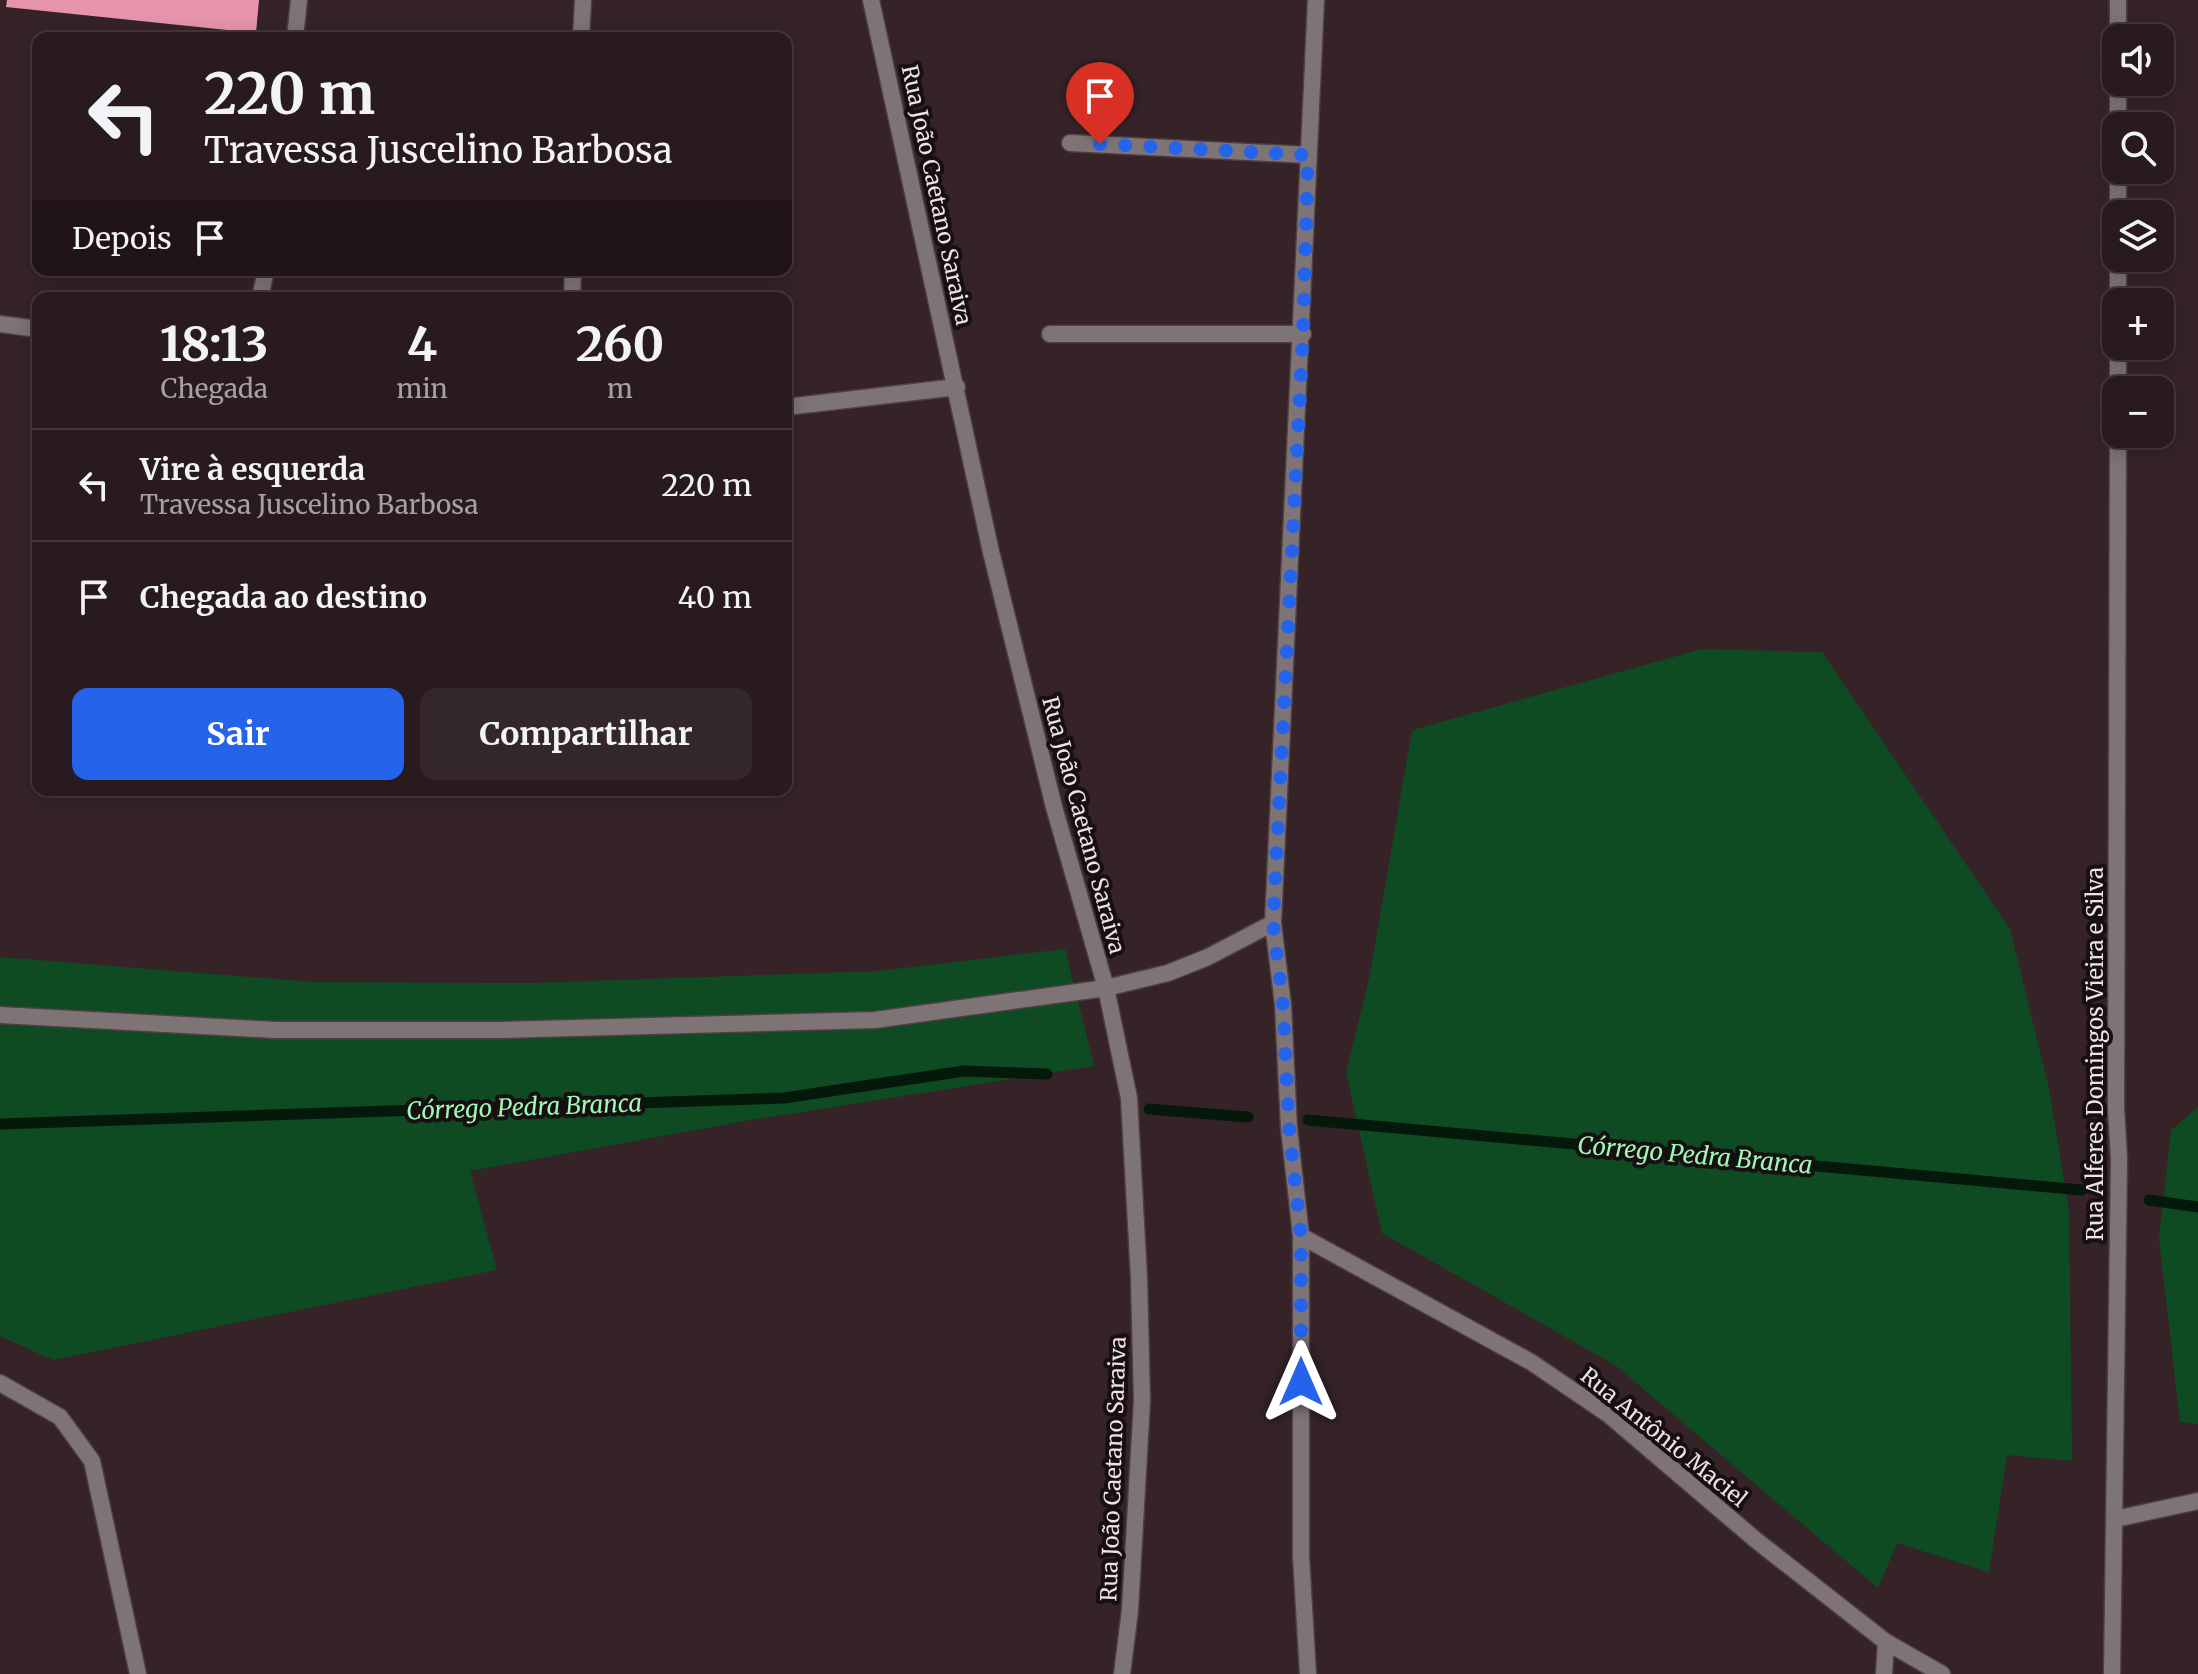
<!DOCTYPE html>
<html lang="pt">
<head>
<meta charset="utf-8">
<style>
  :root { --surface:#281a1e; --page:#34272b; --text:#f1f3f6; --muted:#a5a1a4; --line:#44383c; --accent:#2563eb }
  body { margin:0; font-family:Merriweather,serif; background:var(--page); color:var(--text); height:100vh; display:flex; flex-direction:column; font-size:30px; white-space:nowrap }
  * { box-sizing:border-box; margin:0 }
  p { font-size:26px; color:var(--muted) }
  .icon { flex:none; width:44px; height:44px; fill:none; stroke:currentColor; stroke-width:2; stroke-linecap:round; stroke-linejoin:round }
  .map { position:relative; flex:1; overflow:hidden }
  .panel { position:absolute; left:32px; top:292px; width:760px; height:504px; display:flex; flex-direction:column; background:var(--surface); border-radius:16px; box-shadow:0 4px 20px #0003,0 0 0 2px var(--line) }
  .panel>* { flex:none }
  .guide { position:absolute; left:32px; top:32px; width:760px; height:244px; border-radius:16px; box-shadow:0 4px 20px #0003,0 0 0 2px var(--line); background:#281a1e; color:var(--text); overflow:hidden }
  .controls { position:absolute; left:2102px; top:24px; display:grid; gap:16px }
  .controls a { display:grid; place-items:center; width:72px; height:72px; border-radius:16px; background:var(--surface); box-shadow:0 4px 20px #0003,0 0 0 2px var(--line); font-size:40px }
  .pin { position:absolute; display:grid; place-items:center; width:68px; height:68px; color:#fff; margin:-82px -34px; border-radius:50% 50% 50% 0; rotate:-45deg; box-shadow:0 0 8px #0007 }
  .pin .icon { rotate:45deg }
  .me { position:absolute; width:88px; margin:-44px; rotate:0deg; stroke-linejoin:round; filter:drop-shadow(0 0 6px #0008) }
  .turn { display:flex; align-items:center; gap:28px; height:168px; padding:0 40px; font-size:36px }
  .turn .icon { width:104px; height:104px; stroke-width:2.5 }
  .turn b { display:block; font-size:56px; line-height:68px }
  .then { display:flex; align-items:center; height:76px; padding:0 40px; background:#0003; gap:16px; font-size:30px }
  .eta { display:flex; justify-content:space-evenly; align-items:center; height:136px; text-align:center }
  .eta b { font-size:48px; font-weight:700; line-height:56px }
  .cta { display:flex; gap:16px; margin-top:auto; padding:16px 40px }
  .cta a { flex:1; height:92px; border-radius:16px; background:var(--accent); color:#fff; font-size:32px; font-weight:700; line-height:92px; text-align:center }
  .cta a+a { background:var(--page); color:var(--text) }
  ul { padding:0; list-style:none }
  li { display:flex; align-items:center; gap:24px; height:112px; padding:0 40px; border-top:2px solid var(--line) }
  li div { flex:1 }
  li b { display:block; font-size:30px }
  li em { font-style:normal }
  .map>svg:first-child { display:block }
  .green { fill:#0e4b23 }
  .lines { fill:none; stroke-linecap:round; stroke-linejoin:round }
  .stream { stroke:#05190a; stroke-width:11 }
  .building { fill:#e694ac }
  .pedestrian-casing { stroke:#4f3e42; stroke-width:19 }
  .minor-casing { stroke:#4f3e42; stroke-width:19 }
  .tertiary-casing { stroke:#4f3e42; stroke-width:19 }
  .pedestrian { stroke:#7e7476; stroke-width:16 }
  .minor { stroke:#7e7476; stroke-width:16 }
  .tertiary { stroke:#7e7476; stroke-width:16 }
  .route { stroke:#2563eb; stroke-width:14; stroke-dasharray:0 25.2 }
  .labels { text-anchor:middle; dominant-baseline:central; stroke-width:8; stroke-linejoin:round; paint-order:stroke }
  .street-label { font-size:22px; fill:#eee2e5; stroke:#170f11 }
  .water-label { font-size:24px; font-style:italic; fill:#9cf9b2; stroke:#170f11 }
</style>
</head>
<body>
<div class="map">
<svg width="2198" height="1674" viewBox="0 0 2198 1674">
  <rect width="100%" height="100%" fill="#352328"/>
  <path class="green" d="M1702,649l120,3 188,277 39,159 20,124 3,249 -65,-6 -18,117 -92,-29 -19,45 -263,-223 -233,-132 -36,-160 24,-99 42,-244z
    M1065,949l29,117 -349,55 -275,50 27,99 -444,90 -53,-24v-379l314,25 217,1 347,-12z
    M2198,1107v317l-18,-2 -21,-183 12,-109z"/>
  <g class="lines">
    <path class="stream" d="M1149,1109l99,8
      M1308,1120l774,70
      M0,1124l784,-26 180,-27 83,3
      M2149,1200l49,7"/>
  </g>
  <path class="building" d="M7,0h252l-3,33 -250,-26z"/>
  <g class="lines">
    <defs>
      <path id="pedestrian" d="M0,1015l276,15h226l373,-10 231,-32"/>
      <path id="minor" d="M871,0l120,552 63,255 52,181 23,110 10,180 3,123 -12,209 -8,64
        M295,38l4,-38
        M581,38l2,-38
        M1070,143l238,12
        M260,298l6,-28
        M572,298l1,-28
        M0,324l38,5
        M1050,334h253
        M786,407l171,-20
        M1106,988l62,-15 40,-16 65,-34
        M1301,1236l230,126 78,53 148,126 129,101 56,32
        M0,1383l60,34 32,44 46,213
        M2115,1519l83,-18
        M1308,1674l-7,-117v-321l-12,-108 -6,-123 -10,-82 43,-923
        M1884,1674l2,-32"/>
      <path id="tertiary" d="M2118,38v-38
        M2118,126v-44
        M2118,214v-44
        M2118,302v-44
        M2118,390v-44
        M2112,1674l7,-515 -3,-51 2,-674"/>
    </defs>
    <use href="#pedestrian" class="pedestrian-casing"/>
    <use href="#minor" class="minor-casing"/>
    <use href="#tertiary" class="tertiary-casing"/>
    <use href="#pedestrian" class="pedestrian"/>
    <use href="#minor" class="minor"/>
    <use href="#tertiary" class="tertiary"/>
  </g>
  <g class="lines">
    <path class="route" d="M1100,144l208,11 -5,179 -30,589 10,82 6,123 12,108v146"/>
  </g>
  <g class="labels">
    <g class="street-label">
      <text transform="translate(937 195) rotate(78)">Rua João Caetano Saraiva</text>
      <text transform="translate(1084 825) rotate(75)">Rua João Caetano Saraiva</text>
      <text transform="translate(2095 1054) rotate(-90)">Rua Alferes Domingos Vieira e Silva</text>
      <text transform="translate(1664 1437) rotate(39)">Rua Antônio Maciel</text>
      <text transform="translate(1113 1469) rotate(-88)">Rua João Caetano Saraiva</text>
    </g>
    <g class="water-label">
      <text transform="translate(524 1107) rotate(-2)">Córrego Pedra Branca</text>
      <text transform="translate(1695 1155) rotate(5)">Córrego Pedra Branca</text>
    </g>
  </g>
</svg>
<div class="controls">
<a><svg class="icon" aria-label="sound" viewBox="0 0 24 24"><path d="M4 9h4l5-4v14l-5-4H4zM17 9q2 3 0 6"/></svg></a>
<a><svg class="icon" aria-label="search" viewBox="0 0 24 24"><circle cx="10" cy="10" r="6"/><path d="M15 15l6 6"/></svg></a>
<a><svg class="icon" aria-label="layers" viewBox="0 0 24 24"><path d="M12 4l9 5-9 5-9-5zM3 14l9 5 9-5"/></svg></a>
<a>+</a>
<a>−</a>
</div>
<div class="pin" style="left:1100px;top:144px;background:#d93025"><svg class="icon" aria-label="arrive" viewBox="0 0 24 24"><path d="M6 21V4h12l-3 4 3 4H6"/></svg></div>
<svg class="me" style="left:1301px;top:1382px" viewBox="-20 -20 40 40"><path d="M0-17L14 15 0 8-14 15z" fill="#2563eb" stroke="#fff" stroke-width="4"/></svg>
<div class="guide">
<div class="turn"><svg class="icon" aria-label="left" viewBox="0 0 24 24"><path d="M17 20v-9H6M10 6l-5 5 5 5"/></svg><div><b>220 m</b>Travessa Juscelino Barbosa</div></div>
<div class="then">Depois<svg class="icon" aria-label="arrive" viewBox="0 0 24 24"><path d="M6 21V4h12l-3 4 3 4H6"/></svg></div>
</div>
<section class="panel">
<div class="eta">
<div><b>18:13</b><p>Chegada</p></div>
<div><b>4</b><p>min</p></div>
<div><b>260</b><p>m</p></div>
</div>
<ul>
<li><svg class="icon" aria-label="left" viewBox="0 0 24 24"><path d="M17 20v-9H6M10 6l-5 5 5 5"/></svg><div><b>Vire à esquerda</b><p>Travessa Juscelino Barbosa</p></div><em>220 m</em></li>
<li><svg class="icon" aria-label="arrive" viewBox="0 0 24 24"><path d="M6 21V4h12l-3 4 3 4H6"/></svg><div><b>Chegada ao destino</b></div><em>40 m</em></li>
</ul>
<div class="cta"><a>Sair</a><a>Compartilhar</a></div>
</section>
</div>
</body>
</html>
